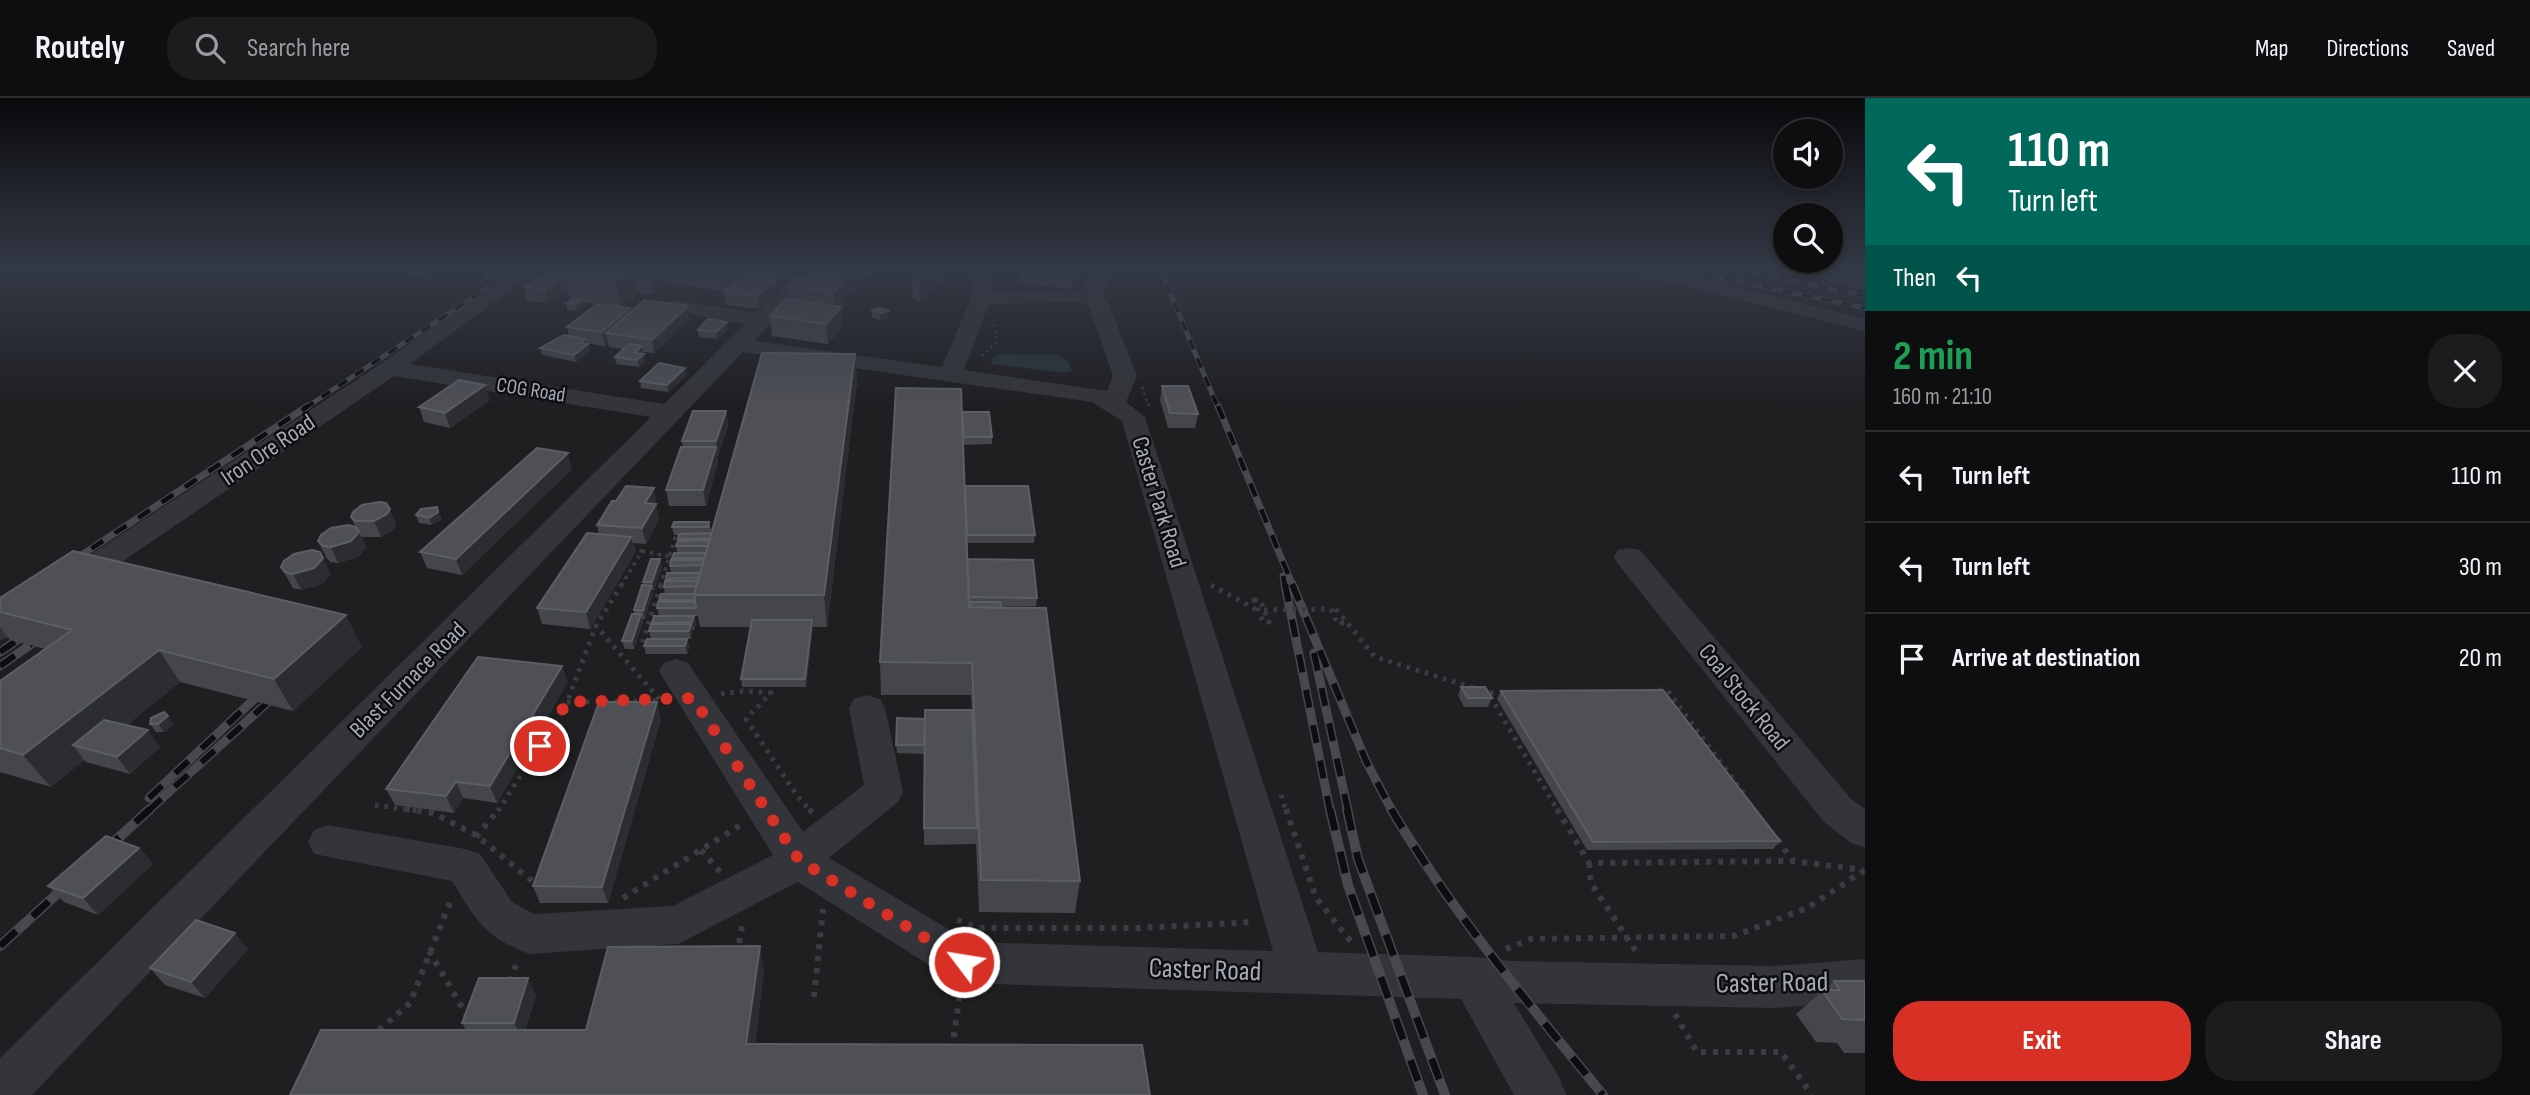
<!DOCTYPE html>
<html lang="en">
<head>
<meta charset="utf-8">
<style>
  :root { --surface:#0e0e10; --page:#1c1c1e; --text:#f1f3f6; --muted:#9b9c9f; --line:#2e2e30; --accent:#d93025 }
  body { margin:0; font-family:"Sofia Sans Condensed",sans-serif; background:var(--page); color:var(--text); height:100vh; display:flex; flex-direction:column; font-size:26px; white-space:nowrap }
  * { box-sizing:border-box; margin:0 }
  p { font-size:23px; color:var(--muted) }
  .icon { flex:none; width:38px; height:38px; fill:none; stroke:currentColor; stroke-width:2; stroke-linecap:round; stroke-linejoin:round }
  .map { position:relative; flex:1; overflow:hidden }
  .side { display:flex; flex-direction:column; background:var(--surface); width:665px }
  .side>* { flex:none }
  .hud { background:#00695c; color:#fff; overflow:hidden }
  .tools { position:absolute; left:1773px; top:21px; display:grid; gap:14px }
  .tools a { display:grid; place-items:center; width:70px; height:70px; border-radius:50%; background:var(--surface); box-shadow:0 4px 10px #0003,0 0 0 2px var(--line); font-size:35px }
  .pin { position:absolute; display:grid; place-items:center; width:60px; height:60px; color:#fff; margin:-30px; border:4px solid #fff; border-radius:50%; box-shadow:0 2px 7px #0007 }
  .me { position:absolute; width:77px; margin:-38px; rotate:301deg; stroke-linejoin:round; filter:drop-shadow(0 0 5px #0008) }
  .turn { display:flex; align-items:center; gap:24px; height:147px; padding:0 28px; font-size:32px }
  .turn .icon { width:91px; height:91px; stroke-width:2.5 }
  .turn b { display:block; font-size:49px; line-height:60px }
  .then { display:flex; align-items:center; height:66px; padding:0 28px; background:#0003; gap:14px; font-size:26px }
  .round { display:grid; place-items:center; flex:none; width:74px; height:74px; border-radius:28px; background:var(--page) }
  .summary { display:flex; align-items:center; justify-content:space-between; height:119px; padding:0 28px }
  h1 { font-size:42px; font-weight:700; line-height:52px; color:#1e9e55 }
  .cta { display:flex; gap:14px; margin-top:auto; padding:14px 28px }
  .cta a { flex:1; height:80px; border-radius:28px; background:var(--accent); color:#fff; font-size:28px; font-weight:700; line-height:80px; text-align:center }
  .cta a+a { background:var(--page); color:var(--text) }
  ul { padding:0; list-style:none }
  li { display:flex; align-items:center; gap:21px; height:91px; padding:0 28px; border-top:2px solid var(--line) }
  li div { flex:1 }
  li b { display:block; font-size:26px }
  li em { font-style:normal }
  header { display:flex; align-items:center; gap:42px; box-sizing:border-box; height:98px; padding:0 35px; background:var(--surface); border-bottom:2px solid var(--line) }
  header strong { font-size:33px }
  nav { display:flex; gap:38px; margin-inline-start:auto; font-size:24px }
  .search { width:490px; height:63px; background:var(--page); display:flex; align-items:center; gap:18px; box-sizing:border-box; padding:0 24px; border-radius:28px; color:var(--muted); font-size:26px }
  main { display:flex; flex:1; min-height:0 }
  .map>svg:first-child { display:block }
  .built { fill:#1f1f22 }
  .water { fill:#293239 }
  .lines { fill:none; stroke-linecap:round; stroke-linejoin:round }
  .river { fill:#293239; fill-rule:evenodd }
  .path-far3 { stroke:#3a3c41; stroke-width:2.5; stroke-dasharray:2.5 3.5; stroke-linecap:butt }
  .path-far2 { stroke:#3a3c41; stroke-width:3.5; stroke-dasharray:3.5 4.5; stroke-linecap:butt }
  .path-far1 { stroke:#3a3c41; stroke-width:5; stroke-dasharray:3.5 6; stroke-linecap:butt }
  .path { stroke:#3a3c41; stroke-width:6; stroke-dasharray:5 7; stroke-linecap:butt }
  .minor { fill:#34353a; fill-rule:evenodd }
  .rail-far3-casing { stroke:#47494f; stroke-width:5 }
  .rail-far2-casing { stroke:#47494f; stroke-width:7 }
  .rail-far1-casing { stroke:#47494f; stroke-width:9 }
  .rail-casing { stroke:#47494f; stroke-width:10 }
  .rail-far3 { stroke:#0e0e10; stroke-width:3.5; stroke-dasharray:10; stroke-linecap:butt }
  .rail-far2 { stroke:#0e0e10; stroke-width:4.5; stroke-dasharray:14; stroke-linecap:butt }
  .rail-far1 { stroke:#0e0e10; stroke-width:6; stroke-dasharray:18; stroke-linecap:butt }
  .rail { stroke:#0e0e10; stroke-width:7; stroke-dasharray:22; stroke-linecap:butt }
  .path-bridge { stroke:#3a3c41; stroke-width:5; stroke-dasharray:3.5 6; stroke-linecap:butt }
  .wall { fill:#44464a }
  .shaded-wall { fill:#2c2d30 }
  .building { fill:#4f5056; stroke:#5c5e65; stroke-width:2 }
  .route { stroke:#d93025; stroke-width:12; stroke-dasharray:0 21.6 }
  .labels { text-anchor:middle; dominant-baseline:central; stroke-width:5; stroke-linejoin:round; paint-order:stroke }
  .far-street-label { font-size:21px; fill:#a4aab6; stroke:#0e0e10 }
  .street-label { font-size:24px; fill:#a4aab6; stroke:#0e0e10 }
  .near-street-label { font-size:28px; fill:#a4aab6; stroke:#0e0e10 }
</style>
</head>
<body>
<header>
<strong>Routely</strong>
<div class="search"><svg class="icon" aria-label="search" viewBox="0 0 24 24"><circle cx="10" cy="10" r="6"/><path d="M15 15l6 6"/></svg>Search here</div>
<nav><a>Map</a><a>Directions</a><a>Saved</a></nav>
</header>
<main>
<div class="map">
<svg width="1865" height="997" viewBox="0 0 1865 997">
  <rect width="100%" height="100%" fill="#131315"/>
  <path class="built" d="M0,168h1865v829h-1865z"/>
  <path class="water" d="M1001,256l56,1 11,6 4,10 -8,2 -73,-9 2,-7z"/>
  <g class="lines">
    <path class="river" d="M1852,168h13v8l-9,-2z"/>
    <path class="path-far3" d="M982,258l15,-14 -3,-19
      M1142,289l7,19"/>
    <path class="path-far2" d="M642,453l30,6
      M621,488l21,-35 -12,-2
      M660,488l15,-48h9"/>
    <path class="path-far1" d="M622,486l-26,42 65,75 6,-1
      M1211,487l48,26
      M1254,502h6l9,22h-6z
      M1331,511l6,14h5l-3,-7
      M1336,511l39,48 99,31
      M650,546h-8l19,-60
      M1659,592h8l80,108
      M1503,594l-15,1 70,118
      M721,596l22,-3 28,2 -25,26 52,78 13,14
      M567,604l93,-1
      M1281,697l5,16
      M375,707l43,6
      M498,713l69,-109 29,-76"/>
    <path class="path" d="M405,711l28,4 43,22 61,50
      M809,711l4,4
      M1286,711l30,89 36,45
      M1557,711l32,54 204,-2 70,9
      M476,739l23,-28
      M1777,741l16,22
      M701,752l20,23
      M1589,765l2,20 46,70
      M623,800l121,-75
      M957,822l21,8h162l114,-6
      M739,845l4,-22
      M1506,851l25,-10 203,-3 73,-28 58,-38
      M429,853l40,68
      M510,883l8,-21
      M814,899l9,-88
      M1675,916l22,38h84l31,43
      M379,932l31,-27 42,-106
      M952,951l8,-57"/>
    <path class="minor" d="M521,168h22l-133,98 254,40 81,-80 -78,-14 -3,-4 3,-4 7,-2 83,13 46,-47h21l-70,75 188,26 29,-69 4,-32h20l-3,26 92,-2 8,-24h16l2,3 -7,28 5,5 29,74 -11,26 19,15 173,535 156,5 38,4 263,5 90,-7v42l-90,7 -261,-5 45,74 7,18h-52l-53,-96 -497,-16 -16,-6 -150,-95 -120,62 -149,10c-46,-18 -52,-33 -77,-73l-138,-27 -6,-12 6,-12 14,-5 137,24 15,5 32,48 22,12 139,-8 100,-51 -114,-184 5,-8 12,-4 12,4 115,169 61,-47 -15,-77 5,-9 13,-4 13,4 5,9 18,83 -5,11 -69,56 141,84 303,9 -151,-530 -30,-19 -349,-50 -711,743h-32v-37l651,-641 -257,-41 -382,261 -12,3v-26l382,-251zM1080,204l9,4 24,70 -6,15 -143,-21 25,-66z
      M1620,168h34l211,53v12l-243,-61z
      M1767,168h41l57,12v12l-89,-18z
      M1629,450l11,2 212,250 13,9v38l-14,-4 -27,-21 -206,-258 -4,-7 4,-7z"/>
    <defs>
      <path id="rail-far3" d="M1159,168l59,142
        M1665,168l200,42
        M1720,168l145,30
        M305,310l216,-142"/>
      <path id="rail-far2" d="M1218,308l75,180
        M68,466l240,-158
        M1283,478l2,10"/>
      <path id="rail-far1" d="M1285,486l45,227
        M1292,486l74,177 26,50
        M0,554l32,-22
        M1314,555l34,158
        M0,568l47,-33
        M149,700l117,-110
        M148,713l131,-119"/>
      <path id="rail" d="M1330,711l18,76 75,210
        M1347,711l11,50 87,236
        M1391,711c61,103 137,194 212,286
        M103,754l47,-43
        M0,848l70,-64"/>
    </defs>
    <use href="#rail-far3" class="rail-far3-casing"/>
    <use href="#rail-far2" class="rail-far2-casing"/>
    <use href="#rail-far1" class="rail-far1-casing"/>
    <use href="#rail" class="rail-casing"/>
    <use href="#rail-far3" class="rail-far3"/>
    <use href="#rail-far2" class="rail-far2"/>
    <use href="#rail-far1" class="rail-far1"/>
    <use href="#rail" class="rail"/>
    <path class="path-bridge" d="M1264,512l67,-1"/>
  </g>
  <path class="wall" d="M384,168h60l1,2 -17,10 -18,-2 -2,-5z
    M576,168h221v2l-21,20h-2v6l-15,15 -33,-4 -2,-13 1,-1 -59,-8 -13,11 -14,-1 -18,14 10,5 59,7 -36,34 -11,-1v2l2,7 -6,6 -23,-3 -1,-7 8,-8 -14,-2 -1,-4 -3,3 -19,-3 2,1 1,7 -13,11 -34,-7 -2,-7 29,-12 -2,-9 30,-23 -14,-2 2,5 -8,4 -10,-1 -1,-7 4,-3 -2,-11 -21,14 -20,-2 -3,-14 42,-13z
    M806,168h72l-6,8 -13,-1v16l-6,4 -10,2v7l-3,4 2,21 -14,17 -56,-8 -2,-20 20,-16 -1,-13 18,-9z
    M911,168h33v14l-4,3 -3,-1v7l-8,2v6l-10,4 -7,-4z
    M1022,168h58l-9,23 -50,-6z
    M483,174l24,1 -10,7 -13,-2z
    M872,212l16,1 1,6 -9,3 -8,-3z
    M728,230l-11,11 -18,-2 -1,-7z
    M855,256l2,27 -30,246h-14l-7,60h-64l-1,-8 10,-52h-51l-2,-11h-4l2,8 -2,6h-2l-1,9h-40l-2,-8 4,-7 -1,-1 7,-7 -2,-8 3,-6 -1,-2 6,-6 -1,-7 2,-6v-2l5,-6 -1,-7 2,-6v-2l5,-5 -1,-7 3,-5v-6h-5l-2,-8 37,-5 2,8 -1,3h1z
    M687,277l-19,17 -27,-4 -1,-7z
    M1162,288l36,28 -3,14h-27l-8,-28z
    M490,302l-40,28 -26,-6 -5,-15z
    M726,313l2,15 -10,30h-1l1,6 -12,44h-37l-3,-16 17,-43 -1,-6z
    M962,317l30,22v7l-29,1 -1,-17 5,131 70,39 -1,8h-35l79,275 -5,32 -96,-1 -3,-70v2l-52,1v-91l-27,-1 -1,-8 29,-26 47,-9 -1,-15h-90l-1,-33z
    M572,371l-110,106 -35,-7 -7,-16z
    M965,388l70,49 -1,8h-67z
    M658,405l-2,2 3,14 -13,25 -13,-1 2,10 -45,76 -48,-5 -5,-16 62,-73 -2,-10z
    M416,417h24l1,5 -9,5 -13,-2z
    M351,419l45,7 -2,5 -13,8h-19l-1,-1 5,12 -8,9 -20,6 -8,-1 -4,-5 -8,-16 37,-14z
    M660,461l2,8 -8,23h-2l1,4 -8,25h-2v3l-9,27h-9l-3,-8 12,-27v-4l10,-25 -1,-3z
    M281,469l50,7 -9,10 -21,6 -8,-2z
    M0,500l362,49 -69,64 -113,-29 -53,43 33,22 -30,27 -44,-12 -2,-2 -33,27 -51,-15v-91l45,-32 -35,-9 -10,-13z
    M687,541l2,8 -2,7h-41l-2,-8z
    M568,584l-71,121 -34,-5 -9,15 -59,-8 -9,-16z
    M1461,589l31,11 -4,9h-24l-6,-12z
    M1501,593l279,150 -7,8 -186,1 -90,-151z
    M661,621l-53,184h-68l-7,-17z
    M150,626h24l-10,8h-8z
    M139,750l14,16 -55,51 -34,-13 -16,-16z
    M248,851l-43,49 -40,-13 -15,-17z
    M764,872l-9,74 395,51 -684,-65 -4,-7 74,-28 -11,35h61z
    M1834,883h31v72h-21l-7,-10 -21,-1 -20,-28z"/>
  <path class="shaded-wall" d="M424,168h20l1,2 -17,10z
    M652,168h11l3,17 -13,11 -5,-25z
    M704,168h50l-12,5 1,6 -16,14 -2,-19 -20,-2 2,19z
    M784,168h13v2l-21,20 -1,-12z
    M859,168l1,16 -1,7 -6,4 -10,2v7l-8,10 -1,-20 3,-3 -1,-12z
    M871,168h7l-6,8z
    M919,168h18v23l-8,2v6l-10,4z
    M940,168h4v14l-4,3z
    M1074,168h6l-1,3 -8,20 1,-19z
    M505,169l2,6 -10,7 -2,-7z
    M634,169l5,26 -18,14 -6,-25z
    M565,178l3,13 -21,14 -3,-13z
    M773,183l1,13 -15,15 -2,-13z
    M583,202l2,7 -8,4 -2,-7z
    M688,208l2,13 -36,34 -2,-13z
    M841,209l1,20 -14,17 -2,-20z
    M630,210l3,14 -27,11 2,10 -3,3 -3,-14z
    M888,213l1,6 -9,3v-7z
    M727,224l1,6 -11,11 -1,-7z
    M585,241l4,12 -13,11 -2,-7 6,-12z
    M642,248l2,7 -8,7 -1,-7z
    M644,256l1,7 -6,6 -2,-7z
    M855,256l2,27 -30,246 -3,-32z
    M685,270l2,7 -19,17 -1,-7z
    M485,287l5,15 -40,28 -5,-15z
    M726,313l2,15 -10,30 -2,-15z
    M716,349l2,15 -12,44 -3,-16z
    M568,355l4,16 -110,106 -6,-16z
    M654,390l5,31 -13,25 -4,-16 3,-25z
    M437,409l4,13 -9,5 -3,-7z
    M390,411l6,15 -2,5 -13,8 -7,-16z
    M359,434l7,16 -8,9 -20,6 -7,-16z
    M631,439l4,16 -45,76 -4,-17z
    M323,460l8,16 -9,10 -21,6 -8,-16z
    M660,461l2,8 -8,23 -2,-8z
    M651,488l2,8 -8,25 -2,-8z
    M641,516l2,8 -9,27 -2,-8z
    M346,517l16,32 -69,64 -19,-32z
    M694,518l2,8 -2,6 -2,-8z
    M812,522l1,8 -7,59 -1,-8z
    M691,526l2,8 -2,7 -2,-8z
    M687,541l2,8 -2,7 -2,-8z
    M159,552l21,32 -85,69 -22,-6 11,15 -33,27 -28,-32z
    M562,568l6,16 -71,121 -7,-17z
    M657,604l4,17 -53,184 -6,-16z
    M168,618l6,8 -10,8 -6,-8z
    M148,632l12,17 -30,27 -13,-17z
    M456,684l7,16 -9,15 -8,-17z
    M139,750l14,16 -55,51 -15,-17z
    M235,835l13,16 -43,49 -14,-16z
    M760,848l4,24 -12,97 -6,-23z
    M528,880l8,17 -14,44 -8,-16z"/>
  <path class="building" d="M491,168h12l2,1 -10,6 -12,-1z
    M576,168h76l-4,3 -14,-2 -19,15 -51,-7z
    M708,168h23l-6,6 -20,-2z
    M747,168h37l-9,10 -33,-5z
    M806,168h52v4l-6,3 -16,4 -25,-3 -5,-3z
    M1045,168h29l-2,4z
    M548,174l18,2 -2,1h2l-22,15 -20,-3z
    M741,179l32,4 -16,15 -33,-4z
    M798,179l44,5 -8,10 -45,-5z
    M573,201l10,1 -8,4 -9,-1z
    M786,201l55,8 -15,17 -56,-8z
    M644,202l44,6 -36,34 -46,-7z
    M597,206l33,4 -28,24 -35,-5z
    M881,210l7,3 -8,2 -8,-3z
    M708,221l19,3 -11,10 -18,-2z
    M564,237l21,4 -5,4 8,1 -14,11 -34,-7z
    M629,246l13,2 -7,7 9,1 -7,6 -22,-3z
    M762,255l93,1 -31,241h-130z
    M659,265l26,5 -18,17 -27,-4z
    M459,282l26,5 -40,28 -26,-6z
    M1162,288h26l10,28 -28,-1z
    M896,290l65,1 8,218 77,1 34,273 -99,-1 -9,-217 -92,-1z
    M693,313h33l-10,30h-34z
    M962,314h27l3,25h-28z
    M681,349h35l-13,43h-37z
    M537,350l31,5 -112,106 -36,-7z
    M626,388l28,2 -9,15 11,1 -14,24 -45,-3 15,-24h4z
    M965,388h63l7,49h-68z
    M379,404l7,1 4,6 -3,5 -13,7h-19l-4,-4 2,-5 9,-7z
    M437,409l1,5 -9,6 -13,-3 5,-6z
    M674,424h35l-1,5h-36z
    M348,427l8,2 3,5 -8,9 -20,6 -8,-1 -5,-5 3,-6 10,-7z
    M587,435l44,4 -45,75 -49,-4z
    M711,435l-1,6h-32l1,-5z
    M709,442l-1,6h-32l2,-5z
    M312,452l8,2 3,6 -9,10 -21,6 -8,-2 -4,-5 3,-6 10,-7z
    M73,453l273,64 -72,64 -115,-29 -136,105 -23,-7v-67l72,-51 -72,-18v-14z
    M674,455h32l-2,5h-32z
    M651,461h9l-8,23h-9z
    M967,461l66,1 4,38 -68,-1z
    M671,462h33l-2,5 -32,1z
    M667,475h33l-2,5 -32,1z
    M665,483h33l-2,5 -32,1z
    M642,487l9,1 -8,25 -9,-1z
    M661,496h33l1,6h-36z
    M658,504h37l1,6h-39z
    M971,504h29l1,6 -29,-1z
    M632,516h9l-9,27h-10z
    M654,518h40l-2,6 -40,1z
    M752,522h60l-7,59h-64z
    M651,526h40l-2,7h-40z
    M647,541h40l-2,7h-41z
    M478,559l84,9 -72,120 -34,-4 -10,14 -60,-7z
    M1461,589h24l7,11h-24z
    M1663,592l117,151 -187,1 -92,-151z
    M599,604h58l-55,185 -69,-1z
    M925,612h47l5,118h-53z
    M164,614l4,4 -10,8h-8l1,-6z
    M897,620l28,1 -1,26h-28z
    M104,622l44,10 -31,27 -44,-12z
    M106,738l33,12 -56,50 -35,-12z
    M196,822l39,13 -44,49 -41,-14z
    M760,848l-14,98 396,1 8,50h-860l31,-65h265l22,-83z
    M479,880h49l-14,45h-52z
    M1834,883h31v40l-1,-1 -22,-1 -20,-29h18z"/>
  <linearGradient id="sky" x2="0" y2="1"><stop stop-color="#0a0a0c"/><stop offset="0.55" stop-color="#333946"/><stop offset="1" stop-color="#333946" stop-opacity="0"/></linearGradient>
  <rect width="1865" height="308" fill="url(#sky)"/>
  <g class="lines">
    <path class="route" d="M540,648l27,-44 126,-4 106,162 165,102"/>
  </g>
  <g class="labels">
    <g class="far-street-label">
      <text transform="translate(531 292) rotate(9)">COG Road</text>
    </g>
    <g class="street-label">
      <text transform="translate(268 352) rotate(-34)">Iron Ore Road</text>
      <text transform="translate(1159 404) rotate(73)">Caster Park Road</text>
      <text transform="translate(408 582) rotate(-45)">Blast Furnace Road</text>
      <text transform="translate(1744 599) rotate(51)">Coal Stock Road</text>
    </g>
    <g class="near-street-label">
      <text transform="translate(1205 872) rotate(2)">Caster Road</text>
      <text transform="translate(1772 885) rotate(-1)">Caster Road</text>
    </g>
  </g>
</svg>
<div class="tools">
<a><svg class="icon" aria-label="sound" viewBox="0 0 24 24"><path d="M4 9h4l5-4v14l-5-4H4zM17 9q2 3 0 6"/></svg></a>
<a><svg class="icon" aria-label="search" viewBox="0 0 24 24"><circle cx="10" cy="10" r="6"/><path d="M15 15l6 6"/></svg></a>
</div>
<div class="pin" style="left:540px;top:648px;background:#d93025"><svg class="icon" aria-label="arrive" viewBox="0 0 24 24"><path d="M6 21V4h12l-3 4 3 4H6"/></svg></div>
<svg class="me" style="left:964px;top:864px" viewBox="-20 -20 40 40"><circle r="17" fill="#d93025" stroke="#fff" stroke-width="3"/><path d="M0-11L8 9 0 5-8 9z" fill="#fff"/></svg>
</div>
<section class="side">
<div class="hud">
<div class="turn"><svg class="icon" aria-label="left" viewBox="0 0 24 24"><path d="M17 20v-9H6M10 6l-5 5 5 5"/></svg><div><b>110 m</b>Turn left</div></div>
<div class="then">Then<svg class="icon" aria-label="left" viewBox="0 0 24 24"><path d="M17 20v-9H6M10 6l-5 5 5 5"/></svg></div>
</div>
<div class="summary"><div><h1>2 min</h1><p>160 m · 21:10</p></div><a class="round"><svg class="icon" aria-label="close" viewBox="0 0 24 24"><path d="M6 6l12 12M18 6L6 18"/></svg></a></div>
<ul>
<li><svg class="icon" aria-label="left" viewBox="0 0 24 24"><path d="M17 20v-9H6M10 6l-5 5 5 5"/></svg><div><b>Turn left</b></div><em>110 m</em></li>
<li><svg class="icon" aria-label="left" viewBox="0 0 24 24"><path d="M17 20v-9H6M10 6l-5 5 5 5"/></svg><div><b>Turn left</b></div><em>30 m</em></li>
<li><svg class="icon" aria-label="arrive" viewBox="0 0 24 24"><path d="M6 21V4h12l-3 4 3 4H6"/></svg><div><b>Arrive at destination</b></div><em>20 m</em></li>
</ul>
<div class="cta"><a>Exit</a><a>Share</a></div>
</section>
</main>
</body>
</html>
